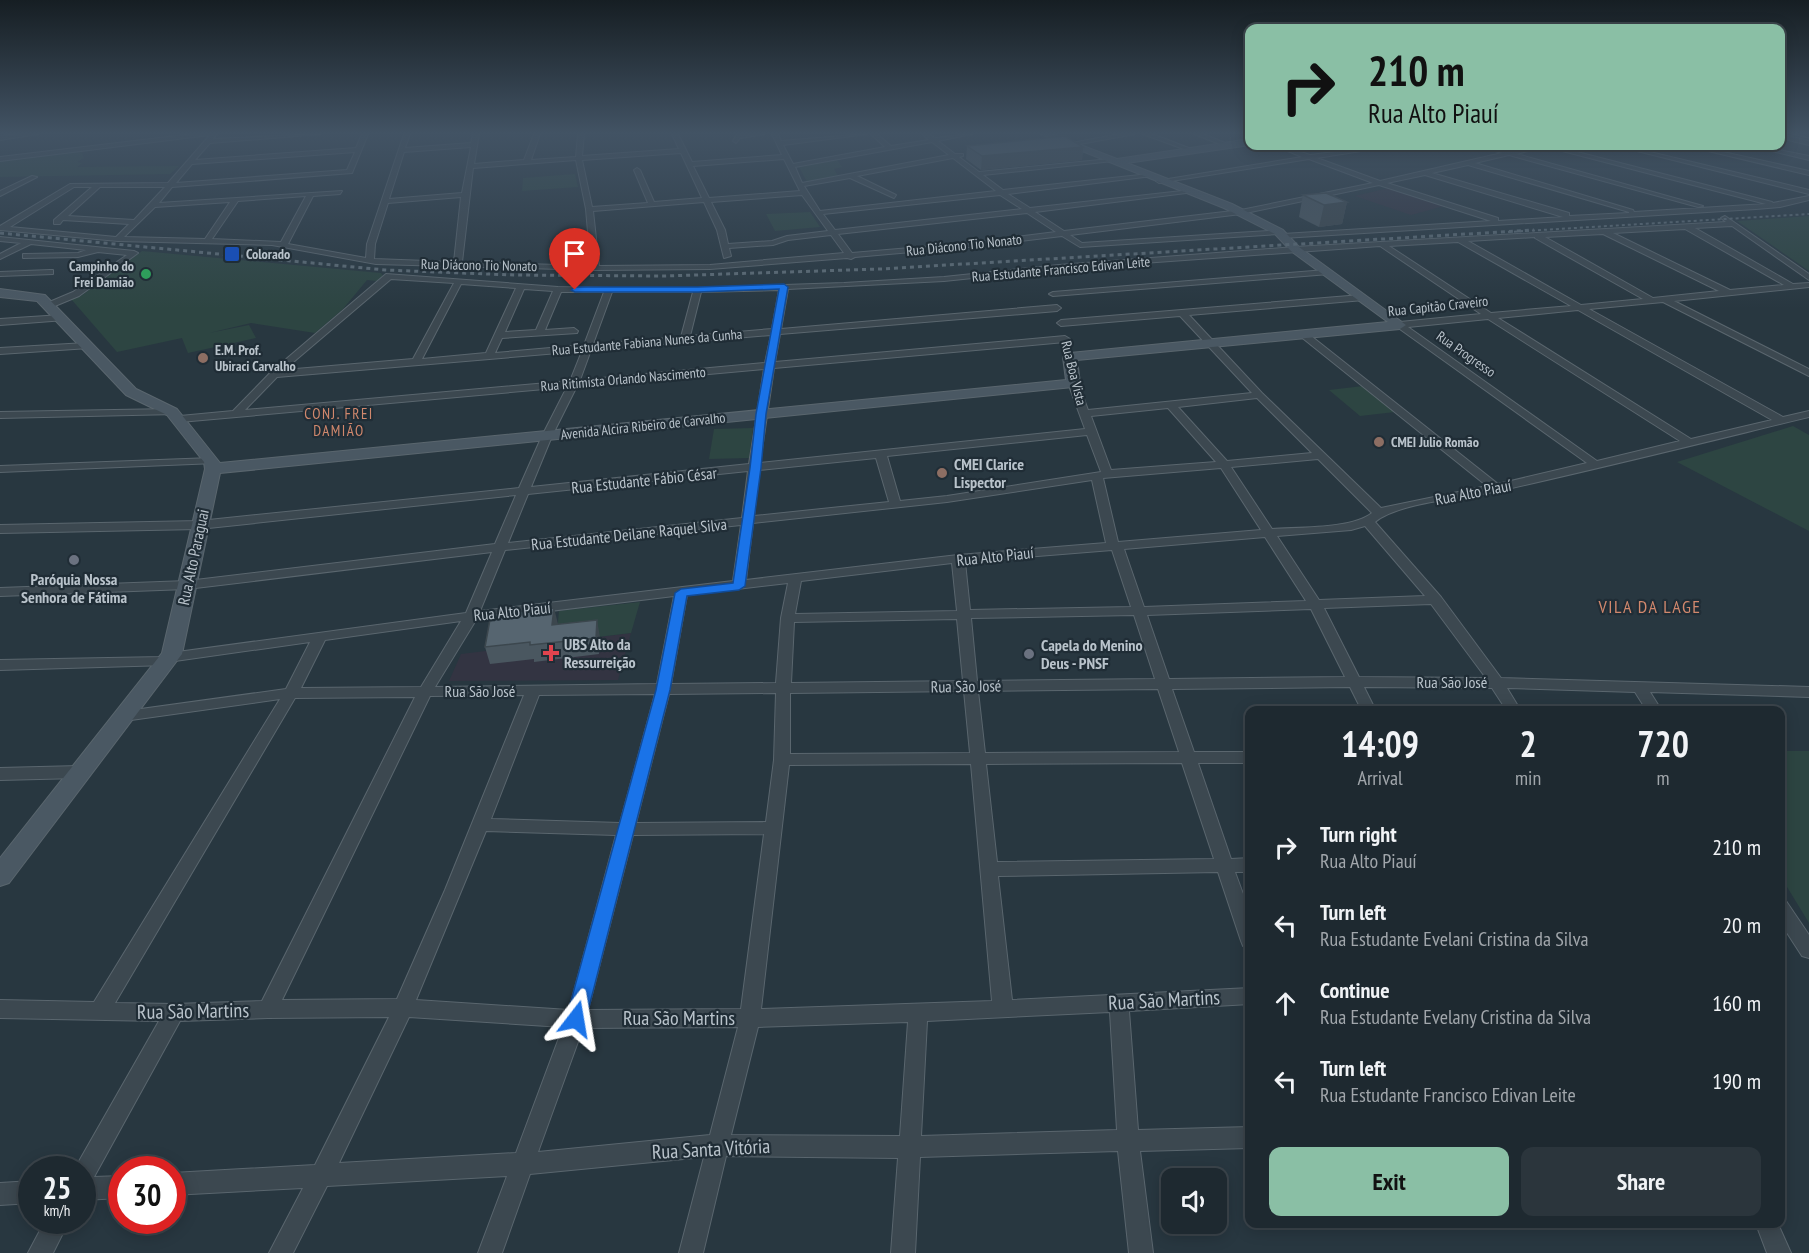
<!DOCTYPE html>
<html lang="en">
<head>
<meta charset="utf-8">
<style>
  :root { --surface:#1e2930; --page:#2b353c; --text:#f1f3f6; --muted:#a1a6ab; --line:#3c454c; --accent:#8abfa5 }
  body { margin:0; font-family:"PT Sans Narrow",sans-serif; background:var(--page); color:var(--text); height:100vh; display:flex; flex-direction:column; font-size:22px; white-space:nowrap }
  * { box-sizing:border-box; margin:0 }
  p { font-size:20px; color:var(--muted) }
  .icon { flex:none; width:33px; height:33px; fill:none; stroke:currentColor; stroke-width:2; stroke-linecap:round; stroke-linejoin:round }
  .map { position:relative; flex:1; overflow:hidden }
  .side { position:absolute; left:1245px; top:706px; width:540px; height:522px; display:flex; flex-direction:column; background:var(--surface); border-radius:12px; box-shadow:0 3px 15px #0003,0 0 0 2px var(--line) }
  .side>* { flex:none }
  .guide { position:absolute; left:1245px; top:24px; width:540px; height:126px; border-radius:12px; box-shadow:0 3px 15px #0003,0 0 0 2px var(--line); background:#8abfa5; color:#111; overflow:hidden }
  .fabs { position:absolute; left:1161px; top:1168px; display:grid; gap:12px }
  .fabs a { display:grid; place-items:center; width:66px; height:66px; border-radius:12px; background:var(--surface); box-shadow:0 3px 15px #0003,0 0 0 2px var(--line); font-size:30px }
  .speed { position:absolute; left:18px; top:1156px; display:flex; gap:12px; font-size:30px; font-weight:700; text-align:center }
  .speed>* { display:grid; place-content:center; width:78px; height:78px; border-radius:50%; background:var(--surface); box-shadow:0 3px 15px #0003,0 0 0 2px var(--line); line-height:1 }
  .speed small { font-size:15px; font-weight:400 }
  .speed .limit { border:9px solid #d22; background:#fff; color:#111 }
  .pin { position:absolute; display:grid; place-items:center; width:51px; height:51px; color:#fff; margin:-62px -26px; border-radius:50% 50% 50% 0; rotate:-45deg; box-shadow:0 0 6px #0007 }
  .pin .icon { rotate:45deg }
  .me { position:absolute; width:66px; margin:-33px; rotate:14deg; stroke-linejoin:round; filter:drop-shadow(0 0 4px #0008) }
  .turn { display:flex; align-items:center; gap:21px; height:126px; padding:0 24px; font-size:27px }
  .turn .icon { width:78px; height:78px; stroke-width:2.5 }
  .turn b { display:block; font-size:42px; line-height:51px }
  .eta { display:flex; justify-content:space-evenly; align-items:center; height:102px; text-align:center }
  .eta b { font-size:36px; font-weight:600; line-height:42px }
  .action { display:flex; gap:12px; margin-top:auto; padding:12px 24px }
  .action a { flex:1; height:69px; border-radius:12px; background:var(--accent); color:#111; font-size:24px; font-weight:600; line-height:69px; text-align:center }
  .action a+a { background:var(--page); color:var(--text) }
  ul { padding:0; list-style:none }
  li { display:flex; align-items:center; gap:18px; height:78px; padding:0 24px }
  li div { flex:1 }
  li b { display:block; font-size:22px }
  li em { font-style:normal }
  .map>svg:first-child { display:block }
  .medical { fill:#333442 }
  .green { fill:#2d4542 }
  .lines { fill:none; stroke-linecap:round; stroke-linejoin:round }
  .street-casing { stroke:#5a666e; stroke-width:2 }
  .secondary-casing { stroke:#5a666e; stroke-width:2 }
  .street { fill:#3c4850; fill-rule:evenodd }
  .secondary { fill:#4a5863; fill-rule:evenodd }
  .tram { stroke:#5e6d77; stroke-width:1.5 }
  .rail-far1 { stroke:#5e6d77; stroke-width:2; stroke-dasharray:3 3; stroke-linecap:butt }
  .rail { stroke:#5e6d77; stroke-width:3; stroke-dasharray:4 4; stroke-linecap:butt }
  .wall { fill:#4a5760 }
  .shaded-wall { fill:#3c474e }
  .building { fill:#566570; stroke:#3c474e; stroke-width:1.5 }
  .route { fill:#1a73e8; stroke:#114b97; stroke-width:1.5 }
  .transit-dot { fill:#1a4fb4; stroke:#202d36; stroke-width:2 }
  .leisure-dot { fill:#2e9e5b; stroke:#202d36; stroke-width:2 }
  .education-dot { fill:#8d6e63; stroke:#202d36; stroke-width:2 }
  .worship-dot { fill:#6b7280; stroke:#202d36; stroke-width:2 }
  .health-dot { fill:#e0444e; stroke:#202d36; stroke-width:2 }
  .labels { text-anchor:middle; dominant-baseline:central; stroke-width:4.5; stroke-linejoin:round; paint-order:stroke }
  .far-street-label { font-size:14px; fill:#b9c3cb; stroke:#202d36 }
  .far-poi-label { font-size:14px; font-weight:bold; fill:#b9c3cb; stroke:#202d36; text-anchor:start }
  .far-neighbourhood-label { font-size:15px; letter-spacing:1.5px; fill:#d1886d; stroke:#202d36 }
  .poi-label { font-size:16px; font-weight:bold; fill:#b9c3cb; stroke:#202d36; text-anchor:start }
  .street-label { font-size:16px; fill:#b9c3cb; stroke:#202d36 }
  .neighbourhood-label { font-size:18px; letter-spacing:1.5px; fill:#d1886d; stroke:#202d36 }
  .near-street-label { font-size:20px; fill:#b9c3cb; stroke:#202d36 }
</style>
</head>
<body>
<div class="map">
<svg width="1809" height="1253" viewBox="0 0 1809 1253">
  <rect width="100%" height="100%" fill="#283740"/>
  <path class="medical" d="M1389,188l55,18 -33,9 -56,-19z
    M631,633l-13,47 -169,1 12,-27z"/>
  <path class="green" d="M81,151l3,7 -7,4 5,1 -5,4 102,-1 -9,8 -170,3v-17z
    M837,160l5,7 -8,2 4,7 -31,6 -8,-15z
    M575,174l3,13 -56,4 1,-13z
    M810,212l10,15 -45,4 -9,-17z
    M1809,216v55l-72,-50z
    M142,251l239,22 2,3 -6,5 -10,-1 -24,29 -28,24 -64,-10 -42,10 40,-8 7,13 -68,15 -6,-15 -65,14 -46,-53 10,-3z
    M1363,386l32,26 -35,4 -31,-26z
    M1793,426l16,9v96l-132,-69z
    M753,428l-4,30 -40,1 5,-30z
    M640,602l-9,31 -75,9 3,-31z
    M1780,751h29v172l-28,-46z"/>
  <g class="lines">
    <defs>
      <path id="street" d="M19,134h19l-38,6v-4z
        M193,134h24l-4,5 107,-5 -110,9 -15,17 161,-12 6,-14h6l-16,39 -180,14 -13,16 183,-12 -2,3 -27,2 -25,48 78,14 1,-14 37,-110h6l-5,14 66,-5 2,-9h6l-5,30 50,-4 10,-26h6l-9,26 45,-3 2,-23h6l-2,22 97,-7 -7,-15h6l14,28 90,-7 -10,-21h6l3,7 86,-7 -84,11 10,19 92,-17 -14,-13h6l14,12 38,-6 -7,-6h7l6,4 37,-4 -34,7 17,13h8v2l-4,1 20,15 131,-13 3,2 -130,14 20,15 146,-16 3,2 -144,18 22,14 161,-18 3,2 -159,20 29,19 177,-21 132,-27 -64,-24 -150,24 -3,-2 146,-24 -26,-11h7l27,9 73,-9 -3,2 -63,10 63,23 122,-28 -23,-7 31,6 27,-6h17l218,56 1,1 36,-7v4l-29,7 -24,2 -473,29 -4,-2 4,-2 208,-13 -112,-36 -138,29 -171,21 12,8 200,-13 1,2 -4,2 -199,13 -18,-11 -94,11 -113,10 -4,2 -4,-1 -137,11 -115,1 -219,-6 -104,-19 -154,-4 -118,-11v-4l70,-42 98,-1 42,-48 -210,26v-4zM932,142l17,13 -147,28 -7,-16zM1546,146l1,1 219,57 -132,8 -1,-2 -158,-47 34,-8 189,52 5,-1 -186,-52zM471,147l-9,46 -73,6 15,-47zM355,152l-8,18 -171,13 16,-19zM681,153l21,45 -48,4 -14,-32 -3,-2 -3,2 14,33 -56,4 -10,-47zM953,158l43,33 -176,20 -16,-25 46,-8 44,20 2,-3 -39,-19zM784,159l16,32 -91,7 -16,-32zM576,160l10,49 5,57 -129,-4 11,-94zM1468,165l161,47v1l-60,3v-3l-137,-40zM1425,175l138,42h1l-66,4v-3l-111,-35zM74,187h18l-38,33v4h6l3,-4 66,4 -13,13 -106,-10zM100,187h65l-31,33 -66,-4zM802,195l26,36 -41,5 -15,5 -44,3 -3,-14 -14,-28zM1000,195l22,14 -187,21 -12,-16zM306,196l-25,46 -69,-3 26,-38zM461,197l-7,65 -80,-3 1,-15 13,-41zM230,202l-25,37 -81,-2 31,-30zM704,202l13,28 7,28 7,-2 -2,-8 44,-3 15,-5 43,-5 13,18 -134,12 -111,1 -6,-55zM1027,213l29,19 -88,11 -116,10 -14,-19z
        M737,134h28l-25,4 -4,5 -3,-2z
        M1120,134h15l-66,12 -3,-2z
        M1143,134h9l42,16 -5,1z
        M1194,134h9l27,11 -5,1z
        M1245,134h5v3z
        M1780,134l29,7v4l-29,-7z
        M1617,146h8l184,44v4z
        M1687,146h9l113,25v4z
        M1751,146h9l49,10v4z
        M32,176l5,1 -37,19v-5z
        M1725,216l84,58v6l-77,-54 -37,2 98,56 16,-1v4l-135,14 135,68v7l-146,-74 -74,7 194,108 26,-6v6c-103,25 -207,51 -311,74 -33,7 -99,11 -123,31l66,75 60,81 308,9v10l-159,-5 12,19h-15l-12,-19 -128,-4 14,23h-14l-15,-23 -128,-1 12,24h-14l-12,-24 -178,2 22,63h56v11h-52l33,96 19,-1v14h-15l15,41v36l-7,-3 -2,-5 -23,-69 -220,4 14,124 238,-12v16l-121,7 9,119 112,-3v21l-110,3 13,102h-24l-11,-102 -198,6 -5,96h-24l7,-95 -172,-2 -23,97h-24l25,-96 -174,17 -28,79h-24l29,-77 -180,10 -34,67h-24l34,-65 -131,7v-22l143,-8 74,-148 -121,1 -88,3 -86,156 28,-1v22l-40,2v-30h-8l85,-149 -159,-3v-18l94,2 186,-303 -156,22 -5,-1 -2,-4 2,-4 167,-23 24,-47 -135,19 -2,3 -5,1 -168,5v-10l163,-3 7,-4 296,-40 26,-61 -305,37 -187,7v-8l187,-7 308,-37 21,-49 -317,34 -199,4v-8l199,-4 320,-33 23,-52 25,-49 -387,35 -5,-3 5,-3 53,-5 38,-39 115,-98 172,13 51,1h89l146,-5 100,-6 115,-12 236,-18 431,-25 -5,-4zM1685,229l99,56 -54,5 -117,-57zM1603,234l116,57 -66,7 -108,-61zM1535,237v1l108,61 -62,6 -113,-64zM1458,242l113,64 -80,7 -102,-67zM1380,246l101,68 -81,8 -3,1v4l190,136 -89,21 -192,-152h-6v4l187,150 -106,22 -119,-115 -73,-78 175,-15v-4l-3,-1 -300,25 -4,3 4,3 119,-10 72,77 -164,17 -10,-27 -5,-3 -5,3 17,46 -325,34 14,-95 291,-26 5,-3 -5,-3 -290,26 5,-28 277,-23 4,-3 -4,-3 -276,24 7,-40 156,-8 115,-12zM391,279l63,4 -41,76 -129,11zM461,284l55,4 -30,65 -64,6zM524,289l29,2 -17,39 -31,2zM779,290l-7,39 -82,7 11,-44zM561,292h43l-20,53 -89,8 7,-15 75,-5 1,-2 -4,-3 -29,2zM612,292h81l-12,45 -88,7zM1578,310l194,110 -81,19 -193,-121zM1488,319l192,122 -83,20 -189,-134zM771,335l-6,28 -185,17 11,-30zM582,351l-12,30 -325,29 32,-33zM764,369l-15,95 -218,23 21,-51 25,-50zM1257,398l55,55 -85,8 -49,-54zM1168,408l48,54 -105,8 -20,-54zM1087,435l14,37 -154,24 -47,5 -13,-45zM876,458l13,44 -135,14 5,-46zM1318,459l54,54c-20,16 -73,14 -100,16l-41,-62zM1221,468l40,62 -143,12 -15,-64zM748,471l-6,47 -234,25 20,-49zM1092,480l14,63 -148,12 -212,25 7,-57 194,-21zM741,525l-8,56 -253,30 25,-61zM1365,526l60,70 -106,4 -42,-64 74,-6zM1265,537l41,64 -162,6 -20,-58zM1112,550l19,57 -161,3 -5,-48zM952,563l5,48 -162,3 6,-33zM788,583l-7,35 -5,65 -105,1 16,-89zM674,596l-17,88 -222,3 41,-67zM1431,604l55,74 -127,-1 -35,-69zM1311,609l34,68 -176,2 -22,-64zM1134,615l21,64 -178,2 -6,-63zM957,619l6,62 -172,2 3,-61zM461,621l-40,66 -120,1 24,-48zM1158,689l21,63 -194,1 -7,-62zM964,691l6,62 -180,1v-61zM776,693l-2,67 -8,62 -130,1 33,-129zM655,694l-35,129 -129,-4 48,-124zM524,695l-79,195 -48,109 -115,1 148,-304zM415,697l-153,304 -88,3 -59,-1 180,-305zM1182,763l32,96 -217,3 -11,-98zM971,764l21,237 -231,8 28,-244zM486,831l130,4 -47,175 -153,-10zM764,834l-23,175 -153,1 45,-175zM1110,1012l7,118 -196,6 6,-115zM409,1017l154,10 -47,126 -177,10zM908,1022l-8,114 -169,-1 27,-108zM738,1027l-28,108 -172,17 45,-124z
        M0,237l134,14 4,2 -59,43 -29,12 -4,-3 1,-2 26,-11 54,-37 -29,-3 -20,5 -55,1v-4h3l52,-1 8,-3 -55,-6 -31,15v-5l21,-11 -21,-2z
        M50,270h3v4l-53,2v-4z
        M1326,270h3v4l-276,22 -4,-2 4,-2z
        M62,315l4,3 -1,2 -65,5v-6z
        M86,343l3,1v4l-89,6v-6z
        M172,409l5,3 -1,2 -176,4v-6z
        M212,458l4,1v4l-216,9v-6z
        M79,766l6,2 2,4 -2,4 -6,2 -79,2v-12z
        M1780,899l6,2 23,34v23l-7,-2 -22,-34z
        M32,1181v22l-32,2v-22z
        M45,1221h24l-16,32h-25z
        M1756,1224h22l13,29h-24z"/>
      <path id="secondary" d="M1040,134h12l65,25 133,-20v6l-123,18 105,41 51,26 16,17 107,78 -6,4 -323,31 3,23 -7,4 -853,86 -38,181 -173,229 -9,3v-28l162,-205 43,-184 -1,-7 -37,-47 -41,-20 -89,-94 -37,-4v-8l45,6 91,94 41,20 43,54 846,-83 -3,-23 7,-4 318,-31 -97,-71 -16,-17 -51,-26z"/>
    </defs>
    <use href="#street" class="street-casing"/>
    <use href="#secondary" class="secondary-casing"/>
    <use href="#street" class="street"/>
    <use href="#secondary" class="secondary"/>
    <path class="tram" d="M1792,134l17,4"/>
    <path class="rail-far1" d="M1508,232l301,-18"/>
    <path class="rail" d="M0,233l385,37 129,5 150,1 216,-7 654,-39"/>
  </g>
  <path class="wall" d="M967,146l116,1 -1,13 -101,10 -15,-11z
    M1303,195l44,7 -5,22 -23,3 -20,-10z
    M558,624l42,13 -1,17 -65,8v-3l-44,5 -5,-17z"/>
  <path class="shaded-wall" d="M1083,147l-1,13 -101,10 1,-14z
    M1347,202l-5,22 -23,3 5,-22z
    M554,608l4,16 -6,1z
    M597,620l3,17 -1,17 -3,-16z"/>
  <path class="building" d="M1065,136l18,11 -101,9 -15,-10z
    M1326,193l21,9 -23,3 -21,-10z
    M554,608l-2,17 45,-5 -1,18 -66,7v-3l-45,5 6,-33z"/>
  <linearGradient id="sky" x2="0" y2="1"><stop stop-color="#161e23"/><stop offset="0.43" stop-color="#425364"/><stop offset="1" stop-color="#425364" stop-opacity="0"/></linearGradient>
  <rect width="1809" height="309" fill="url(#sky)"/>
  <path class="route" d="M784,284l4,3 -22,127 -5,54 -16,118 -6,4 -52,6 -17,94 -84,329 -3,6 -7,3 -7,-3 -3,-6 90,-329 19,-97 6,-4 52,-6 17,-115 6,-54 23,-125 -81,3h-123l-4,-2 4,-3h123z"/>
  <rect class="transit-dot" x="224" y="246" width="16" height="16" rx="3"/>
  <circle class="leisure-dot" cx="146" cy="274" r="6"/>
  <g class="education-dot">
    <circle cx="203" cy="358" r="6"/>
    <circle cx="1379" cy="442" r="6"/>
    <circle cx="942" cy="473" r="6"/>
  </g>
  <g class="worship-dot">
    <circle cx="74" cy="560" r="6"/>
    <circle cx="1029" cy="654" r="6"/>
  </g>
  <path class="health-dot" d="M548 644h6v6h6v6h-6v6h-6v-6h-6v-6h6z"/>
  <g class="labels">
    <g class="far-street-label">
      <text transform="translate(964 245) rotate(-6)">Rua Diácono Tio Nonato</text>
      <text transform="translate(479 265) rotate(1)">Rua Diácono Tio Nonato</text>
      <text transform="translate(1061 269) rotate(-5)">Rua Estudante Francisco Edivan Leite</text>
      <text transform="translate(1438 306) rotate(-6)">Rua Capitão Craveiro</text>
      <text transform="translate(647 342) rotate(-5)">Rua Estudante Fabiana Nunes da Cunha</text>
      <text transform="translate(1466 354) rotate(35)">Rua Progresso</text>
      <text transform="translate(1074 373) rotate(76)">Rua Boa Vista</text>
      <text transform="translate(623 379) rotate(-5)">Rua Ritimista Orlando Nascimento</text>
      <text transform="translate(643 426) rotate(-6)">Avenida Alcira Ribeiro de Carvalho</text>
    </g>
    <g class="far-poi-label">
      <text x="246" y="254">Colorado</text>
      <text x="134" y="266" text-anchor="end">Campinho do<tspan x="134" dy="16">Frei Damião</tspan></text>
      <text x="215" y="350">E.M. Prof.<tspan x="215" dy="16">Ubiraci Carvalho</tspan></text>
      <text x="1391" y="442">CMEI Julio Romão</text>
    </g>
    <g class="far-neighbourhood-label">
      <text x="339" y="413">CONJ. FREI<tspan x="339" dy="17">DAMIÃO</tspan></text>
    </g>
    <g class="poi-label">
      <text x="954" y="464">CMEI Clarice<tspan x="954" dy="18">Lispector</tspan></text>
      <text x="74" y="579" text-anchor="middle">Paróquia Nossa<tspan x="74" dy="18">Senhora de Fátima</tspan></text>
      <text x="564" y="644">UBS Alto da<tspan x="564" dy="18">Ressurreição</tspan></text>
      <text x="1041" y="645">Capela do Menino<tspan x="1041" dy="18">Deus - PNSF</tspan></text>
    </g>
    <g class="street-label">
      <text transform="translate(644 480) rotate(-6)">Rua Estudante Fábio César</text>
      <text transform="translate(1473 492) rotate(-11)">Rua Alto Piauí</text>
      <text transform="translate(629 534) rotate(-6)">Rua Estudante Deilane Raquel Silva</text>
      <text transform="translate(995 556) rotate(-6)">Rua Alto Piauí</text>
      <text transform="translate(193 557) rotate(-78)">Rua Alto Paraguai</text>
      <text transform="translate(512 611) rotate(-6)">Rua Alto Piauí</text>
      <text x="1452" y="682">Rua São José</text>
      <text transform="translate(966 686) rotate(-1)">Rua São José</text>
      <text x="480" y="691">Rua São José</text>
    </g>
    <g class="neighbourhood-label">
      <text x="1650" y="606">VILA DA LAGE</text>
    </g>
    <g class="near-street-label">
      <text transform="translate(1164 1000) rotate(-3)">Rua São Martins</text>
      <text transform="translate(193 1011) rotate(-1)">Rua São Martins</text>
      <text x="679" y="1018">Rua São Martins</text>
      <text transform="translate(711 1149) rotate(-3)">Rua Santa Vitória</text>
    </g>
  </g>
</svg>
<div class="fabs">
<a><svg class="icon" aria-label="sound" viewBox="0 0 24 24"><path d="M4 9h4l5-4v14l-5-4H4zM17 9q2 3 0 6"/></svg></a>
</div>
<div class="speed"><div>25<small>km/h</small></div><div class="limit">30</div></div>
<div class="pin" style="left:575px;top:290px;background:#d93025"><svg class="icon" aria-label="arrive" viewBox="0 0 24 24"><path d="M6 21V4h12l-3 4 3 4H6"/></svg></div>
<svg class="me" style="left:576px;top:1019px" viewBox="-20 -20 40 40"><path d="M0-17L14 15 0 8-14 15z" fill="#1a73e8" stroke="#fff" stroke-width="4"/></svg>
<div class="guide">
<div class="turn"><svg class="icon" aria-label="right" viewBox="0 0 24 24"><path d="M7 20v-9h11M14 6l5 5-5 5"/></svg><div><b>210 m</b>Rua Alto Piauí</div></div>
</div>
<section class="side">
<div class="eta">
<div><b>14:09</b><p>Arrival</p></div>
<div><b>2</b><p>min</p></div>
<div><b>720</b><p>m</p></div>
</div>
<ul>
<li><svg class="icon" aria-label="right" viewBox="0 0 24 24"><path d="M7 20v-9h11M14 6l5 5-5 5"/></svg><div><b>Turn right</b><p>Rua Alto Piauí</p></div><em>210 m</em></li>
<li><svg class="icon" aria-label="left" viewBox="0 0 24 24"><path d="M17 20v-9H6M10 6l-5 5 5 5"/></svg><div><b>Turn left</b><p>Rua Estudante Evelani Cristina da Silva</p></div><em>20 m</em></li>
<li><svg class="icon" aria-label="ahead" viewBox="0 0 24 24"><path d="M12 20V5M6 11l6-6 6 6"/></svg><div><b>Continue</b><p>Rua Estudante Evelany Cristina da Silva</p></div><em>160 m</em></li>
<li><svg class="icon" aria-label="left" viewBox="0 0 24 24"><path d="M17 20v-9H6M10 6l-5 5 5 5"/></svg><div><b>Turn left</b><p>Rua Estudante Francisco Edivan Leite</p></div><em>190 m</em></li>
</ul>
<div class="action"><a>Exit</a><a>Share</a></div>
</section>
</div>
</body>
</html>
